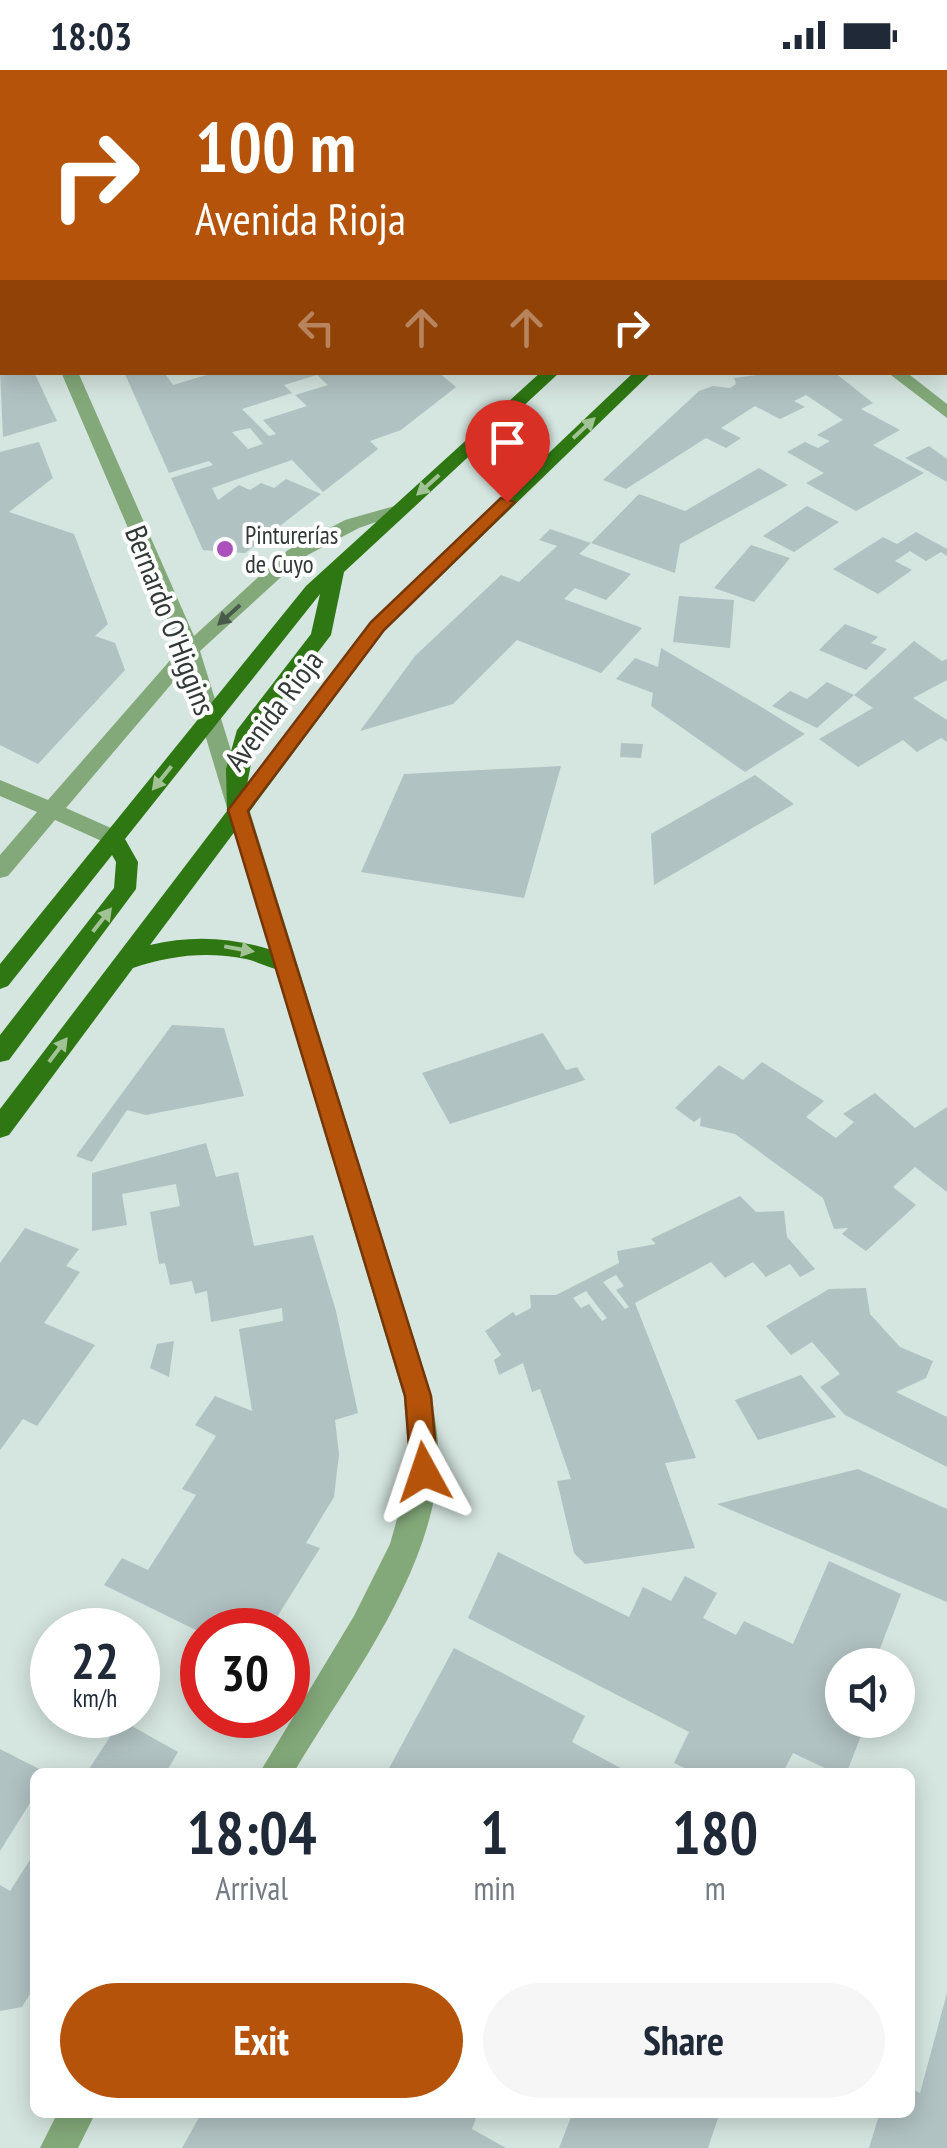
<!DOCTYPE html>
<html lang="en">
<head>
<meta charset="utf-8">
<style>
  :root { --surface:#fff; --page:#f6f6f7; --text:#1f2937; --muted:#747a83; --accent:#b45309 }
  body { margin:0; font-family:"PT Sans Narrow",sans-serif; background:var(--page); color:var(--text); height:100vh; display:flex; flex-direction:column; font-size:38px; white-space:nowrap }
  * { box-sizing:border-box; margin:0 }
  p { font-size:32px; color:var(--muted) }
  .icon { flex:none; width:55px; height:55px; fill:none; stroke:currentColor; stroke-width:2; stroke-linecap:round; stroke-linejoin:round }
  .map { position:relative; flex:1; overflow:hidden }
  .drawer { position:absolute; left:30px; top:1698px; width:885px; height:350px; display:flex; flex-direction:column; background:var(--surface); border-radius:15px; box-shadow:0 5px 25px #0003 }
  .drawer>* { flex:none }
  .banner { position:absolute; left:0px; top:0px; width:948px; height:305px; box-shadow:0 5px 25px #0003; background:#b45309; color:#fff; overflow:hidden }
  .buttons { position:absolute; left:825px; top:1578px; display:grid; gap:20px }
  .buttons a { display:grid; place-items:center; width:90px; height:90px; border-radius:50%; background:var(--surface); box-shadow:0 5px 25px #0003; font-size:50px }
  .speed { position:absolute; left:30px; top:1538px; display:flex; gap:20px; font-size:50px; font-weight:700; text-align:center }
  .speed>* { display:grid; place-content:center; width:130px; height:130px; border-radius:50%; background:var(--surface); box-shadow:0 5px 25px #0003; line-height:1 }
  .speed small { font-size:25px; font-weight:400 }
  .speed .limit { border:15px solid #d22; background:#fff; color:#111 }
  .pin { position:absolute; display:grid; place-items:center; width:85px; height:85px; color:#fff; margin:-102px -42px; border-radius:50% 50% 50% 0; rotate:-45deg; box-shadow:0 0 10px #0007 }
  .pin .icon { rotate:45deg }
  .me { position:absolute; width:110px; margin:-55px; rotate:355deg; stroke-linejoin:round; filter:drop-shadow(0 0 8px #0008) }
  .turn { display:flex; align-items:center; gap:35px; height:210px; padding:0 30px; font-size:45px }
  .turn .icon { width:130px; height:130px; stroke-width:2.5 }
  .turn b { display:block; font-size:70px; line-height:85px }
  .lanes { display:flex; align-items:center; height:95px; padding:0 30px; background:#0003; justify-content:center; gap:50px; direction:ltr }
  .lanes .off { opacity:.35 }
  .eta { display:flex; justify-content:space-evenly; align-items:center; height:170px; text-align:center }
  .eta b { font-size:60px; font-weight:600; line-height:70px }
  .action { display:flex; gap:20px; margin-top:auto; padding:20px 30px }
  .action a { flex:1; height:115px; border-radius:60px; background:var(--accent); color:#fff; font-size:40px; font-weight:600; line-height:115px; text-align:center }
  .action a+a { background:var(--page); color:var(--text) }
  .status { display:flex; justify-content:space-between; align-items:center; height:70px; padding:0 50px; background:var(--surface); direction:ltr }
  .status svg { height:28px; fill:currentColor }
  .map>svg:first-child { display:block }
  .building { fill:#b1c2c3; fill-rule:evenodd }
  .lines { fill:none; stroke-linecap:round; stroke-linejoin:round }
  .minor { fill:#83a97a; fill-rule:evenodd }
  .major { fill:#2e7712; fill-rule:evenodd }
  .oneway { fill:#a1c294 }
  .oneway2 { fill:#4a5a4a }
  .route { fill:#b45309; stroke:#753606; stroke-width:2.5 }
  .poi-dot { fill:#ac50bb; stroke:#fff; stroke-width:4 }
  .labels { text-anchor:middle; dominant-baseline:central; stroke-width:8; stroke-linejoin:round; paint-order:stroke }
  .far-poi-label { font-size:25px; fill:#313835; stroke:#fff; text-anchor:start }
  .street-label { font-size:30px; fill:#313835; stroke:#fff }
</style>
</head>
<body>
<div class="status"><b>18:03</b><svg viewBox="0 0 49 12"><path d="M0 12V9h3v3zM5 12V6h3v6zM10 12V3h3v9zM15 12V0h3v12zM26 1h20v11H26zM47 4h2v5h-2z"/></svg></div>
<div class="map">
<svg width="947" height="2078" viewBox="0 0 947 2078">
  <rect width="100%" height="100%" fill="#d5e5df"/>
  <path class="building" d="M0,302h34l23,49 -54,16z
    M124,302h40l9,13 43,-13h98l3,3 -33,10 8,8 -50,16 27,27 7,-2 -13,-14 44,-14 -12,-11 33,-10 -11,-10 10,-3h111l18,15 -55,43 -31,11 8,8 -55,43 -31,-32 -80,28 6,12 21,-15 11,5 11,-7 13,5 12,-9 35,15 -76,59 -42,-3 -32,-72 42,-13 -4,-4 -40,12zM250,358l13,16 -15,5 -16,-17z
    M753,302h81l39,31 -12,6 39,21 -27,15 51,28 -68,38 -50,-28 18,-10 -37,-21 18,-10 13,6 12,-7 -13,-6 26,-15 -37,-25 -12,6 11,6 -25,12 -25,-13 -34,22 20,10 -15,10 -20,-10 -80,51 -23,-9 96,-89 14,-5 17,2 6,-4 -2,-6 23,-3z
    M39,372l14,36 -44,34 65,22 34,90 -13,12 20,7 10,27 -87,94 -38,-19v-293z
    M929,376l18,13v23l-42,-24z
    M759,398l29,17 -108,59 -5,29 -84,-30 48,-49 46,17z
    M807,436l32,16 -45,30 -31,-16z
    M550,459l41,14 -12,11 52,20 -25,26 -31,-12 -11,11 78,29 -41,45 -84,-33 -64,64 -93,27 55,-75 86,-81 18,7 38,-36 -18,-6z
    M916,462l31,17v7l-6,-4 -15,9 -16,-10 -15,10 17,9 -34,24 -45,-25 50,-32 14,7z
    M751,475l39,13 -36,44 -40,-14z
    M679,526l55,4 -4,48 -57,-6z
    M845,554l33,13 -7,6 16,6 -21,21 -47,-20z
    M914,571l28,20 5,-2v21l-34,18 34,22v22l-6,-4 -24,14 -14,-12 -45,27 -39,-28 54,-31 -19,-13 -37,33 -45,-22 18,-15 17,8 20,-17 27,13z
    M661,578l102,60 42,26 -60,38 -94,-66 2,-13 -37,-14 19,-21 23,9z
    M621,673l22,1 -2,14 -21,-1z
    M561,696l-37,132 -163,-26 43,-98z
    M755,705l39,29 -140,81 -3,-51z
    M172,955l52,3 20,68 -98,19 -19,-5 -35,52 -16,-6z
    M543,963l23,37 11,-3 8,13 -135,44 -28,-51z
    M762,992l62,39 -18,16 30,21 18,-16 -11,-8 32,-21 40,35 32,-21v85l-32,-25 -22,20 23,18 -50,46 -24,-17 6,-6 -14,1 -11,-31 -88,-64 -35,-8 1,-9 -7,5 -19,-14 44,-43 24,15z
    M206,1073l10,34 22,-5 16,74 59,-11 23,76 22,102 -23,7 4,34 -5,43 -28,46 14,5 -51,82 -67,3 -98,-48 18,-27 26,12 48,-75 -14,-6 34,-53 -21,-11 20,-29 37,15 -13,-82 44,-8 -1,-13 -71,14 -4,-31 -12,3 -3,-13 -22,4 -5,-22 -6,1 -9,-52 30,-6 -4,-22 -54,10 5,31 -35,6v-58z
    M740,1126l16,16 28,-1 3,26 28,32 -15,8 -10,-13 -24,13 -13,-15 -28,16 -14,-16 -76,41 61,155 -31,5 30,85 -110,16 -11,-11 -17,-72 14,-2 -31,-90 -8,3 -9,-29 -24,12 -5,-15 7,-5 -16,-24 28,-19 3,4 15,-8 -1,-13h26l63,-32 -2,-12 39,-7 -5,-5zM616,1205l8,11 -8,4 13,17 -4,2 -22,-27zM586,1221l13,17 8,10 -5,3 -13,-17 -8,4 -8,-10z
    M25,1158l54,21 -13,17 14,6 -36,51 51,22 -58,81 -14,-7 -23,31v-187z
    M866,1218l4,26 30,33 33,14 -7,17 -30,14 51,25v50l-102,-52 -25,-28 20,-13 -28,-32 -21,13 -25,-29 63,-37z
    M174,1271l-5,36 -19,-9 7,-24z
    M801,1305l35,42 -78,23 -23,-40z
    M858,1399l89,40v93l-230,-98z
    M498,1482l131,65 14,-30 28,14 14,-25 32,17 -14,25 33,17 8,-14 49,23 36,-83 72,33 -25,65 12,6h-46v55h25l-20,52h-14l-40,-19 -10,19h-90l-19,-9 15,-31 -221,-114z
    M454,1578l131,68 -13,26 56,30h-241z
    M121,1650l57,32 -12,20h-79z
    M0,1679l45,23h-10v23l-35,56z
    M35,1782v134l-13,21 -22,4v-126l10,6z
    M947,1923v155h-78l11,-36h30v-24l10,5z
    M202,2042h276l-6,17 34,19h-324z
    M573,2042h147l-12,36h-149z"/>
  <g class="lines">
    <path class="minor" d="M829,0h24l1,2h-23z
      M945,34h2v8h-2z
      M0,138l2,1v14l-2,-1z
      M61,302h17l116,264 94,-86 57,-30 53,-15 9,6 -48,17 -57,30 -102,93 232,746c3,25 9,52 6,77 -12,109 -90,207 -144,298h-34l94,-156 36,-72 20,-71 -6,-76 -219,-729 -119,140 56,25 3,5 -3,5h-16l-51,-23 -47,56 -8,2v-23l37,-43 -37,-16v-16l48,20 132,-151z
      M887,302h19l41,32v14z
      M58,2042h38l-18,36h-38z"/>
    <path class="major" d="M945,12h2l-2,10z
      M541,302h19l-216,200 -13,63 -74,97 -10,53 124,-163 263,-250h18l-267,258 -235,315c50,-12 95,-6 142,12l4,6 -4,6c-15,5 -31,-7 -46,-10 -38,-8 -76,-4 -113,9l-124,167 -9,3v-29l227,-298 -1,-42 11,-39 74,-96 9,-40 -195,245 13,23 -2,27 -127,171 -9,2v-27l114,-147 2,-26 -4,-7 -104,131 -8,3v-25l306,-378z"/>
  </g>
  <defs><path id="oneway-solid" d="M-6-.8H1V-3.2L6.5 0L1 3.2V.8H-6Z" transform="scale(2.5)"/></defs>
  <g class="oneway">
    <use href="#oneway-solid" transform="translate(584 358) rotate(-43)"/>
    <use href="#oneway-solid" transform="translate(428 415) rotate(138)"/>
    <use href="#oneway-solid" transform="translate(162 708) rotate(129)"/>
    <use href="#oneway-solid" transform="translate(102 850) rotate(-52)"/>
    <use href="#oneway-solid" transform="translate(239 879) rotate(10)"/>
    <use href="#oneway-solid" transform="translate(58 980) rotate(-53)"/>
  </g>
  <use class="oneway2" href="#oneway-solid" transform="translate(229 545) rotate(138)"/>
  <path class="route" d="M501,428l14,4 -131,128 -136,181 183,585 7,76 -4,8 -10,4 -9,-4 -4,-8 -6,-76 -177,-586 143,-188z"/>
  <circle class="poi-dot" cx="225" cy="479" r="10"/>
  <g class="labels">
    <g class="far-poi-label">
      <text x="245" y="465">Pinturerías<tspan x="245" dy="29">de Cuyo</tspan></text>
    </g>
    <g class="street-label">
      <text transform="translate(171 550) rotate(69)">Bernardo O'Higgins</text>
      <text transform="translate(273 640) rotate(-53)">Avenida Rioja</text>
    </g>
  </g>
</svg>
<div class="buttons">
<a><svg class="icon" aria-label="sound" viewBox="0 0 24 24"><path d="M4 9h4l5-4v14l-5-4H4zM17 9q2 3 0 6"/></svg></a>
</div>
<div class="speed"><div>22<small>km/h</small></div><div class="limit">30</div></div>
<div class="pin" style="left:507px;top:432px;background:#d93025"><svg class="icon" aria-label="arrive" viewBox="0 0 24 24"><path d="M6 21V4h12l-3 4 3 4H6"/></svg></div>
<svg class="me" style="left:424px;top:1402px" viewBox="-20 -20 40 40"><path d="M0-17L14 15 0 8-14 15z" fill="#b45309" stroke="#fff" stroke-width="4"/></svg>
<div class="banner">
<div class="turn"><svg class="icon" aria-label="right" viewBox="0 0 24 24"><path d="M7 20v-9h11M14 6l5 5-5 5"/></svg><div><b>100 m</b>Avenida Rioja</div></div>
<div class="lanes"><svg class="icon off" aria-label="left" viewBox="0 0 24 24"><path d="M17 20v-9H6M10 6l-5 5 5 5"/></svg><svg class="icon off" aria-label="ahead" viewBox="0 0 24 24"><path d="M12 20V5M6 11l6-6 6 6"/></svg><svg class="icon off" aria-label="ahead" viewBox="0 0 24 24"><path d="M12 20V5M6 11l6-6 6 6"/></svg><svg class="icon" aria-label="right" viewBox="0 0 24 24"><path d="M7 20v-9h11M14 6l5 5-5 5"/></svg></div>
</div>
<section class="drawer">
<div class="eta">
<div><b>18:04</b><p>Arrival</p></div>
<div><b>1</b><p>min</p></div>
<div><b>180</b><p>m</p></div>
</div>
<div class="action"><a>Exit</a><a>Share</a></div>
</section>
</div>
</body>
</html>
